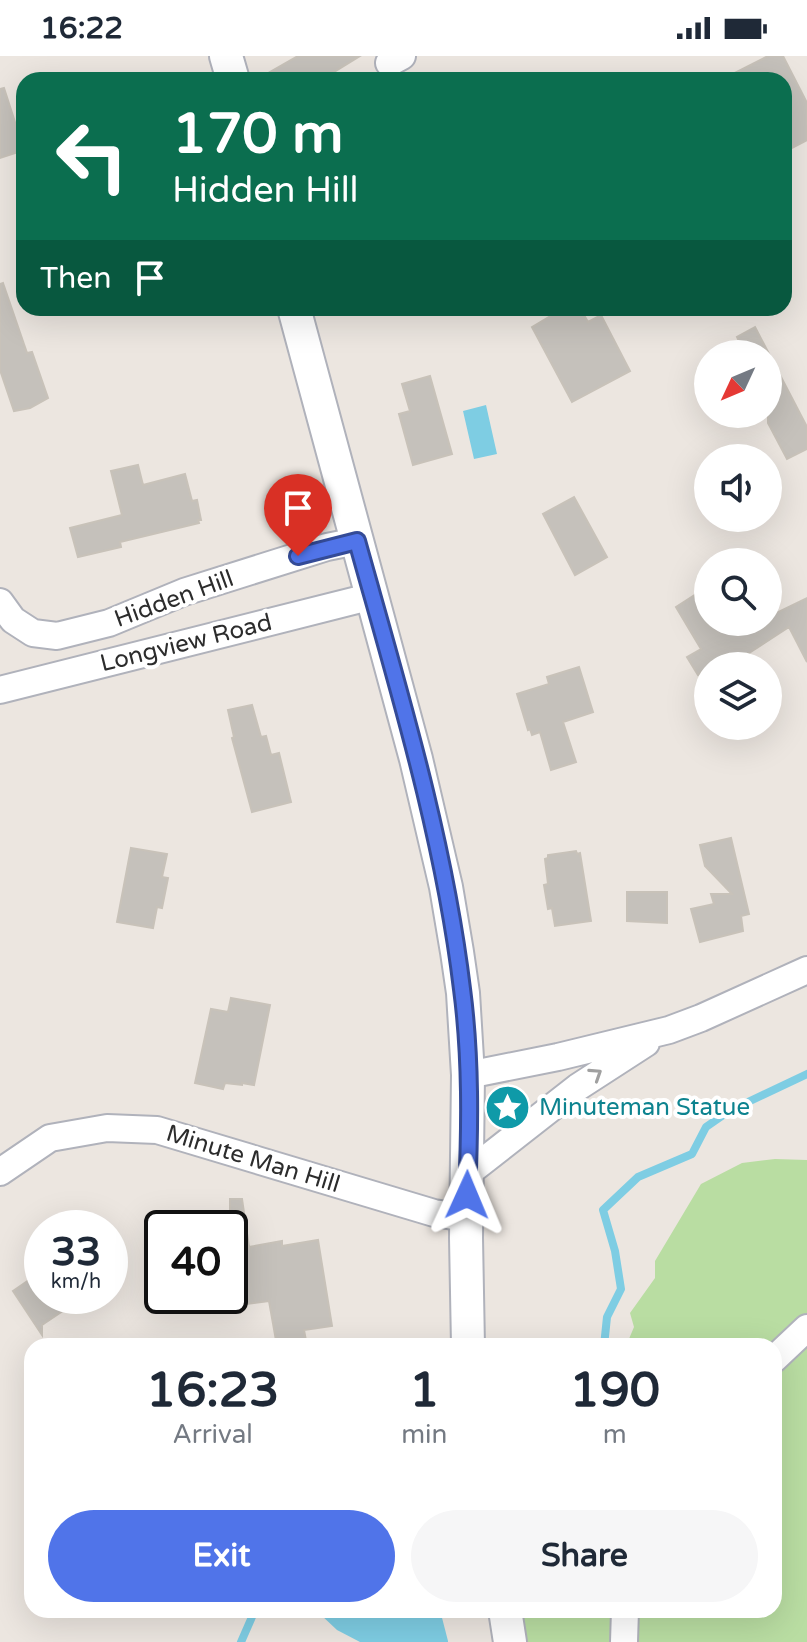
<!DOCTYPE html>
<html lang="en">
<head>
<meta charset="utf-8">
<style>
  :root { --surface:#fff; --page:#f6f6f7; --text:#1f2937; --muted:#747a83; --accent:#5074e9 }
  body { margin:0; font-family:"Varela Round",sans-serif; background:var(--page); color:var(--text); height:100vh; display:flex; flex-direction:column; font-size:30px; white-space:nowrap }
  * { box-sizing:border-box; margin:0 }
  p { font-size:26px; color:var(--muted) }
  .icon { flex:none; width:44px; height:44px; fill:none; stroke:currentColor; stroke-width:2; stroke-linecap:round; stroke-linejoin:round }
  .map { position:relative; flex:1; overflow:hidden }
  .drawer { position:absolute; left:24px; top:1282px; width:758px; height:280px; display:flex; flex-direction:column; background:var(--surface); border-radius:24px; box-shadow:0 8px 32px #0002 }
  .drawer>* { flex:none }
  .guide { position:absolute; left:16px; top:16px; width:776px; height:244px; border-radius:24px; box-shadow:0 8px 32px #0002; background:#0b6e4f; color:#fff; overflow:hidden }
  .needle { width:52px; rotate:226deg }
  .fabs { position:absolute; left:694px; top:284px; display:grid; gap:16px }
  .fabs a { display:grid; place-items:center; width:88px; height:88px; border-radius:50%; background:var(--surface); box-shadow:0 8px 32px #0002; font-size:40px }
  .speed { position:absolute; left:24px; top:1154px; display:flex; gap:16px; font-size:40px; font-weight:700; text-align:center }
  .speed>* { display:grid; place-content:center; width:104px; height:104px; border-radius:50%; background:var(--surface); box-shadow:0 8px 32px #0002; line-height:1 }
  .speed small { font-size:20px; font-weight:400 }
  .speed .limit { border:4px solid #111; border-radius:12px; background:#fff; color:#111 }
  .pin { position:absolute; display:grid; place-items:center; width:68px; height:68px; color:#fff; margin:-82px -34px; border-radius:50% 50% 50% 0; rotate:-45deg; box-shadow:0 0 8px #0007 }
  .pin .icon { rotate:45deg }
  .me { position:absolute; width:88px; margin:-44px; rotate:1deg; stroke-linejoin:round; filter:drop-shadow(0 0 6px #0008) }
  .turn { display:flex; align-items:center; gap:28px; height:168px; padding:0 24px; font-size:36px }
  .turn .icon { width:104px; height:104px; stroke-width:2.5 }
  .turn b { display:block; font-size:56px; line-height:68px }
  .then { display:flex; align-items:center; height:76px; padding:0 24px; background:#0003; gap:16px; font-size:30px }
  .eta { display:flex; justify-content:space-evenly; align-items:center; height:136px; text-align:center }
  .eta b { font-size:48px; font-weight:800; line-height:56px }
  .primary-button { display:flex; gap:16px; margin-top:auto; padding:16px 24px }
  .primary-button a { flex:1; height:92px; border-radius:48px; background:var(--accent); color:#fff; font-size:32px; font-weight:800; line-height:92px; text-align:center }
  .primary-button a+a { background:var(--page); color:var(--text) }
  .status { display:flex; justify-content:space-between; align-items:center; height:56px; padding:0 40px; background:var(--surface); direction:ltr }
  .status svg { height:22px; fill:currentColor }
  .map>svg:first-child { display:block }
  .green { fill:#b9dda2 }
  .water { fill:#7ecde3 }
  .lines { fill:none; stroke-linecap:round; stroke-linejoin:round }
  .stream { stroke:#7ecde3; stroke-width:8 }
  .building { fill:#c5c1bb; stroke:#c8c2b9; stroke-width:2 }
  .minor-casing { stroke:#b0b2bb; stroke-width:30 }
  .tertiary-casing { stroke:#b0b2bb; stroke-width:36 }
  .minor { stroke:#fff; stroke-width:26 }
  .tertiary { stroke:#fff; stroke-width:32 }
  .oneway { stroke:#a0a0a0 }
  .route-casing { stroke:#344b97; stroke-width:20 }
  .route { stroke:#5074e9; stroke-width:14 }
  .labels { text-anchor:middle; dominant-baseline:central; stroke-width:8; stroke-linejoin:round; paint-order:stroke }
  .street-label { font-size:24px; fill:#2c2c2c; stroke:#fff }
  .culture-label { font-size:24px; fill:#0d838f; stroke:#fff; text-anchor:start }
</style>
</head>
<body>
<div class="status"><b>16:22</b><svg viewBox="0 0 49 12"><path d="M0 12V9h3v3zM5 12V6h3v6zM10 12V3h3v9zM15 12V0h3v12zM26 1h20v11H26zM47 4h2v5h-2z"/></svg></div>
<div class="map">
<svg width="807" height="1586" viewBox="0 0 807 1586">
  <rect width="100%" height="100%" fill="#ece6e0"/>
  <path class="green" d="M775,1103l32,1v482h-284l-4,-32h255v-264h-148l8,-19 -4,-14 25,-35v-17l46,-77 41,-21z"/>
  <path class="water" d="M486,349l11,49 -23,5 -11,-48z
    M322,1554h118l8,31v1h-88l-23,-12 -17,-16z"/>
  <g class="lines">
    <path class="stream" d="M604,1290l3,-29 14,-28 -6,-38 -12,-41 35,-33 54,-23 14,-27 23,-16 78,-37
      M241,1586l14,-32"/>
  </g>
  <path class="building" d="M298,0h62l-39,24h-65z
    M768,0h15l24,47v37l-23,12v-72h-63z
    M4,32l20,62 -24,8v-69z
    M3,227l24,70 5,-1 16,46 -18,10 -16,3 -14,-41v-86z
    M564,252h16l8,14 13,-7 29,56 -58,31 -40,-75z
    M755,271l52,100v22l-20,10 -19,-36v-69h-23l-8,-17z
    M430,320l22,78 -39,11 -14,-51 11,-3 -8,-27z
    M138,409l5,20 42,-11 7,27 5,-1 4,20h-3l1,3 -79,19 1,5 -43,10 -8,-29 52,-13 -11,-44z
    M574,441l33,60 -32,18 -32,-61z
    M701,535l7,12v19h15l6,9 4,-2 5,7 23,-14h7v-4l6,-4 33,-16v64l-18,-35 -60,39h-21v2l-10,7 -11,-18 14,-8 -25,-42z
    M579,611l14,45 -30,10 13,40 -25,8 -11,-38 -8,3 -2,-6 -2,1 -11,-36 32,-10 -2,-7z
    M252,649l9,32 5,-1 5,19 8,-2 12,49 -39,10 -20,-74 2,-1 -6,-27z
    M731,782l18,76 -8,2 2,15 -43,11 -9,-33 23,-5 -3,-10h21l-27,-28 -5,-21z
    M131,792l36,6 -5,23 6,1 -6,30 -5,-1 -4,21 -36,-6z
    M576,795l1,3 3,-1 11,68 -36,5 -3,-18 -4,1 -4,-24 4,-1 -3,-25 3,-1v-3z
    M627,836h40v31l-40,-2z
    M231,942l39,7 -16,80 -12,-2v2l-17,-2 -2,6 -28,-6 16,-74 17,3z
    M230,1143h12l7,48 33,-6v5l36,-6 14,86 -28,4 3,16h-30l-8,-45 -22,3 -5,-33 -12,2z
    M42,1215v25h43l-43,29v10l-29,-44z"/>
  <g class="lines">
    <defs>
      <path id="minor" d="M389,7l13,-7
        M0,546l13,18 20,13 24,3 52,-13 75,-31 143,-45 30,-6
        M0,634l373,-94
        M468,1019l90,-18 111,-27 32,-12 106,-48
        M0,1116l50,-34 57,-10 50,2 277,83 32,5
        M468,1117l110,-86 68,-44
        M774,1303l33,-31
        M624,1586l1,-32"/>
      <path id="tertiary" d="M226,0l7,24
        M294,252l122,451 30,128 11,65 6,41 5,82 -2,163 2,108
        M505,1554l5,32"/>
    </defs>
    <use href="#minor" class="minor-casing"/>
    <use href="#tertiary" class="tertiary-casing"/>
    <use href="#minor" class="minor"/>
    <use href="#tertiary" class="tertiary"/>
  </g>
  <defs><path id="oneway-chevron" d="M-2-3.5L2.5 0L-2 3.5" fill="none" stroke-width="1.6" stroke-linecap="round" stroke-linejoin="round" transform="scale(2)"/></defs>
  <use class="oneway" href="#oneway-chevron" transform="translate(596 1018) rotate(-33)"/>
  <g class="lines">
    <defs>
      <path id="route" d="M298,500l59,-15c41,147 87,297 105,448 9,68 8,138 5,206"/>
    </defs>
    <use href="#route" class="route-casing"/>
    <use href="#route" class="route"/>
  </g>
  <defs>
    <symbol id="sight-disc" viewBox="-11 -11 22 22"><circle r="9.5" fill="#0f9aa8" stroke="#fff"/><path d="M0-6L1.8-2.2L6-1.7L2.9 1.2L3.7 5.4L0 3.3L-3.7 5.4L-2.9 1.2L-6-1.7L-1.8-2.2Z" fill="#fff"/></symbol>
  </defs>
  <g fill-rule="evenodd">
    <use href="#sight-disc" x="482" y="1026" width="51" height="51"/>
  </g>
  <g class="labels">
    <g class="street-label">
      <text transform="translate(174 543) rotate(-20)">Hidden Hill</text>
      <text transform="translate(186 587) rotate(-14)">Longview Road</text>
      <text transform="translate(253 1103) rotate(17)">Minute Man Hill</text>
    </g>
    <g class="culture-label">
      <text x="539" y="1051">Minuteman Statue</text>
    </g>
  </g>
</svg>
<div class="fabs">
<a><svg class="needle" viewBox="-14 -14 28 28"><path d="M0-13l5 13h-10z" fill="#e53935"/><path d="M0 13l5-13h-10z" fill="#747a83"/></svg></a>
<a><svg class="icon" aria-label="sound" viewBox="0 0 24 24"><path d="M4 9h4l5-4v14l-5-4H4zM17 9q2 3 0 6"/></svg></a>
<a><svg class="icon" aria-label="search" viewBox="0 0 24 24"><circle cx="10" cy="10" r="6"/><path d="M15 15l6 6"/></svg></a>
<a><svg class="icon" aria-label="layers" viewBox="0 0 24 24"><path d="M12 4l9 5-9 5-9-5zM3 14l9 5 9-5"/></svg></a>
</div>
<div class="speed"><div>33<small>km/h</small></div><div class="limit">40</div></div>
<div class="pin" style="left:298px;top:500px;background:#d93025"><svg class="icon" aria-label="arrive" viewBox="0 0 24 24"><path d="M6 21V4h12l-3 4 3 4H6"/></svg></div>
<svg class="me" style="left:467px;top:1139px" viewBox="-20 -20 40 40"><path d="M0-17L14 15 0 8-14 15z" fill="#5074e9" stroke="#fff" stroke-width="4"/></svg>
<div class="guide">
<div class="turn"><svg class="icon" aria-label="left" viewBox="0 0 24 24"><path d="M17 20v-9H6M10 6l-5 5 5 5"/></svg><div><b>170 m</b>Hidden Hill</div></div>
<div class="then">Then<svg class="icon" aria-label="arrive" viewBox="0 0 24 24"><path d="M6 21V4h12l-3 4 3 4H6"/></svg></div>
</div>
<section class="drawer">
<div class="eta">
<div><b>16:23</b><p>Arrival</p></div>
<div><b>1</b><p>min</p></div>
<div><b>190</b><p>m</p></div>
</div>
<div class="primary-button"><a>Exit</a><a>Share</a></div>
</section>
</div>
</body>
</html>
